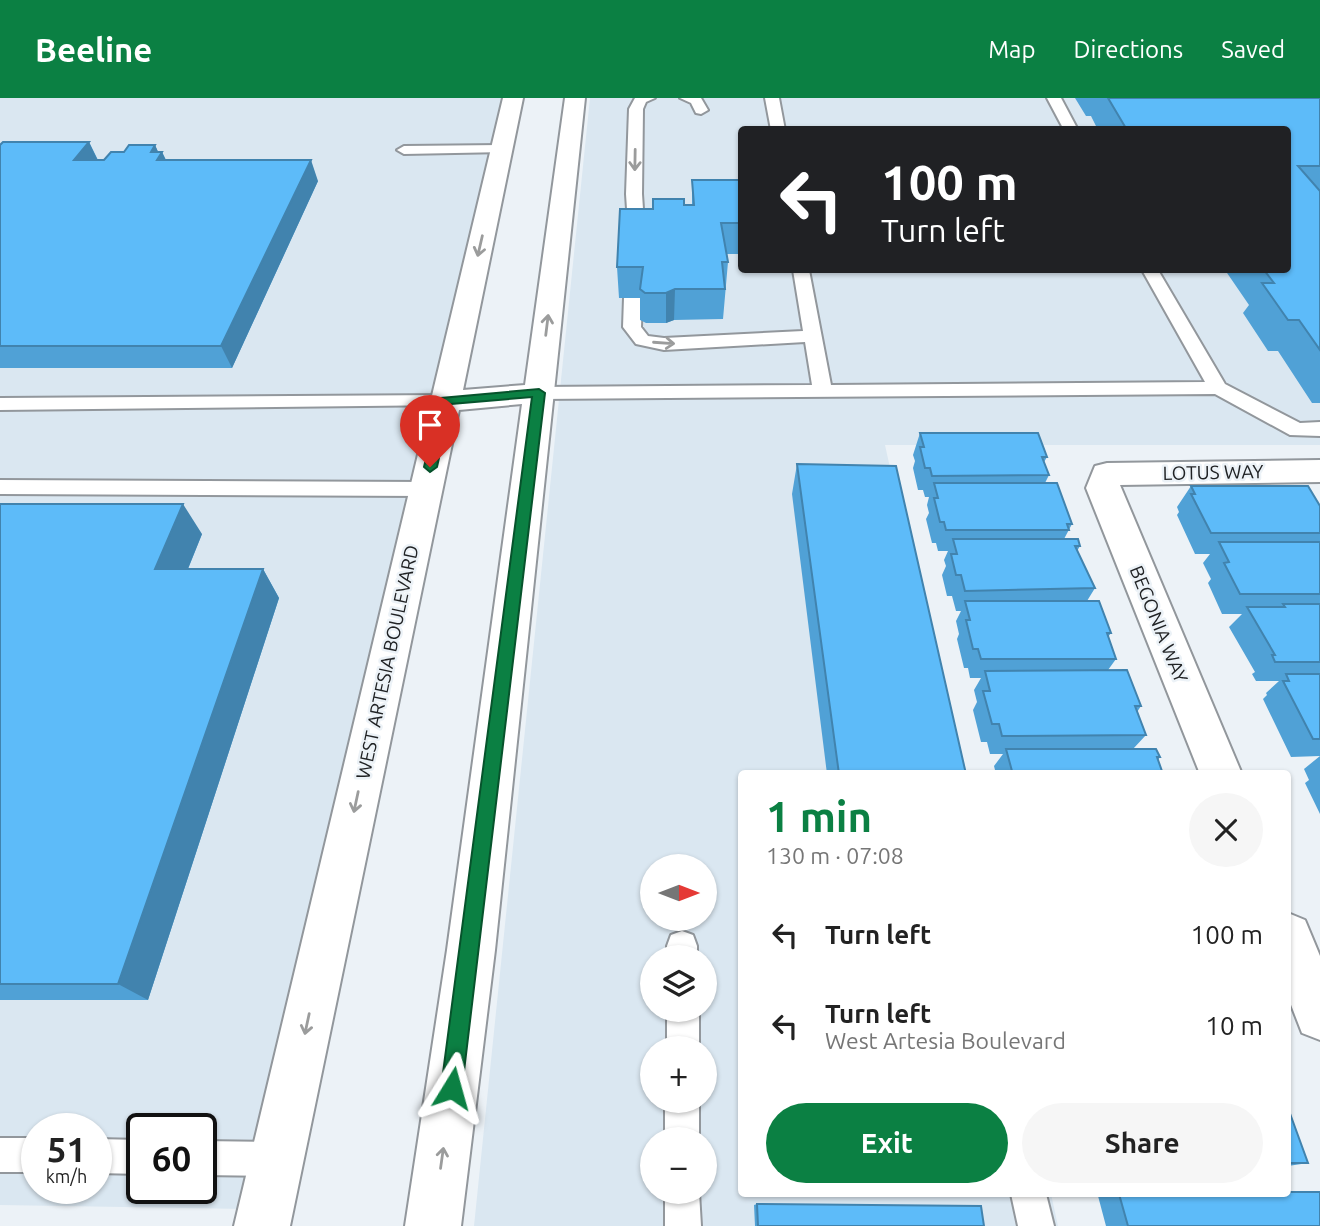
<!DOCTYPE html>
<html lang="en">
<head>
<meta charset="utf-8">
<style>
  :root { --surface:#fff; --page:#f6f6f6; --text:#222; --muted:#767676; --accent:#0b8043 }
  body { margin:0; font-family:Ubuntu,sans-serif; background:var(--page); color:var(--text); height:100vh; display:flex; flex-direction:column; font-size:26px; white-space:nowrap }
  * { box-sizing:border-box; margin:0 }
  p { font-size:23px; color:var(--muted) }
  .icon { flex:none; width:38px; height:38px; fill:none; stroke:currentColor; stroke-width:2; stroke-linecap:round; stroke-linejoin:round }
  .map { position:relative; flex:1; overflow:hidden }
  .drawer { position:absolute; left:738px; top:672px; width:553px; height:427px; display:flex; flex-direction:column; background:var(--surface); border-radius:7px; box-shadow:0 2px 5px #0004 }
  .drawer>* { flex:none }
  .banner { position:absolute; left:738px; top:28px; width:553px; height:147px; border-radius:7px; box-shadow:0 2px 5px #0004; background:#202124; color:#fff; overflow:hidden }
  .needle { width:46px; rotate:90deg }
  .tools { position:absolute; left:640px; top:756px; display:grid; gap:14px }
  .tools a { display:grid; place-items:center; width:77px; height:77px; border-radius:50%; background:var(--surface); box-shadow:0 2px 5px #0004; font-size:35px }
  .speed { position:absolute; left:21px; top:1015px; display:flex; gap:14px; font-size:35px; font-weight:700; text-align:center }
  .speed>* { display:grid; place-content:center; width:91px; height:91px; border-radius:50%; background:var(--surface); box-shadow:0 2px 5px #0004; line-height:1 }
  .speed small { font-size:18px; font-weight:400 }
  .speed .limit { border:4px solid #111; border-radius:10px; background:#fff; color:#111 }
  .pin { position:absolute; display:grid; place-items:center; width:60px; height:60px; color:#fff; margin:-72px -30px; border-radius:50% 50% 50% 0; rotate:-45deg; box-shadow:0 0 7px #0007 }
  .pin .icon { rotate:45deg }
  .me { position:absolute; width:77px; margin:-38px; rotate:8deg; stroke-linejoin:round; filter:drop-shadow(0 0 5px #0008) }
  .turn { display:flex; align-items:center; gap:24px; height:147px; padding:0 28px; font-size:32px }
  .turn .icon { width:91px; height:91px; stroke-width:2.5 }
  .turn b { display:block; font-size:49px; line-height:60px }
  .round { display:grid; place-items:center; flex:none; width:74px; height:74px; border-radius:37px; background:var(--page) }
  .head { display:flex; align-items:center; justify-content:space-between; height:119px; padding:0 28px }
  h1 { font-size:42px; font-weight:700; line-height:52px; color:var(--accent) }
  .button { display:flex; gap:14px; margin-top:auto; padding:14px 28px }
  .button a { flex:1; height:80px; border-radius:42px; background:var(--accent); color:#fff; font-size:28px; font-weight:700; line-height:80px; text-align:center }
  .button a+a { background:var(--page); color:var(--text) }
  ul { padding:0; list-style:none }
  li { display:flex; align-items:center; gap:21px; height:91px; padding:0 28px }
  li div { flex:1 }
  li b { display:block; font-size:26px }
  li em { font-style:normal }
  header { display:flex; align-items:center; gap:42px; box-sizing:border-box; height:98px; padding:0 35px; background:var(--accent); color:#fff }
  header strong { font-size:33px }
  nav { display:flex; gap:38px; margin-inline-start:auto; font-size:24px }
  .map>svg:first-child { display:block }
  .built { fill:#dae7f1; fill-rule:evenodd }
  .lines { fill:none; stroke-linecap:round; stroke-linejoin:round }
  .lane-casing { stroke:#92979c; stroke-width:4 }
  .street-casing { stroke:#92979c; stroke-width:4 }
  .primary-casing { stroke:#92979c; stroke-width:4 }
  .lane { fill:#fff; fill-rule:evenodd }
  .street { fill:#fff; fill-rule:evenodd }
  .primary { fill:#fff; fill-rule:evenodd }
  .wall { fill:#50a1d6 }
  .shaded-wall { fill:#4183ae }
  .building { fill:#5dbbf9; stroke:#4183ae; stroke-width:2 }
  .oneway { stroke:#9b9c9c }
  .route { fill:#0b8043; stroke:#07532c; stroke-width:2 }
  .labels { text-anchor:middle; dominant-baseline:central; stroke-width:5; stroke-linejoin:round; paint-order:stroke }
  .street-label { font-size:19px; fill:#202224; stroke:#ecf2f7 }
</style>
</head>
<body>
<header>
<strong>Beeline</strong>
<nav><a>Map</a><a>Directions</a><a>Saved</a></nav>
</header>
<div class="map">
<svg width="1320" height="1128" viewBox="0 0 1320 1128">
  <rect width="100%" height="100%" fill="#ecf2f7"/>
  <path class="built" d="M0,0h505l-259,1111 -246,-4zM37,1031h59v59h-59zM142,1031h59v59h-59z
    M590,0h730v347h-435l72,328 -215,1v420h309l7,32h-584zM742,32h546v140h-546zM653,768h52v53h-52zM653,859h52v53h-52zM653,950h52v53h-52zM653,1041h52v53h-52z"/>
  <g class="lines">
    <defs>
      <path id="lane" d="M635,0h20l-9,4 -3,7 -1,85 3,45 -8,5 -8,-5 -3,-45 3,-85z
        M680,0h21l7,12 -7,4 -5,-1 -5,-10z
        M765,0h14l6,32h-14z
        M1047,0h14l17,32h-14z
        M501,47l7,4 -2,3 -102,2 -7,-4 7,-4z
        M793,172h16l22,115 374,-3 -63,-112h16l67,114 75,39 20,-1v14l-30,-1 -75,-41 -676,5 -7,-2 -3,-4 3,-4 7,-2 273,-2 -7,-43 -141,8 -28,-6 -13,-17 1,-29 9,-5 9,5 -1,29 7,9 16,2 139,-7z
        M445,297l7,2 3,4 -3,4 -452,5v-12z
        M0,382l426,2 7,2 4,5 -4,5 -7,2 -426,-2z
        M682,833l11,4 4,11v11h-30v-11l4,-11z
        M667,912h32v38h-32z
        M665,1003h34v38h-34z
        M0,1040h37v34h-37z
        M96,1041l46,1v34l-46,-1z
        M201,1043l76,1 12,5 5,12 -5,12 -12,5 -76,-1z
        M665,1094h34l2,34h-36z
        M1011,1096h35l8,32h-36z"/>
      <path id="street" d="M1320,362v22l-200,3 122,289h-42l-114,-286 9,-22 12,-3z
        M1288,815l17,7 15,36v84l-18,-7 -14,-36z"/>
      <path id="primary" d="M503,0h20l-60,292 62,-5 40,-287h20l-90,852 -34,276h-56l42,-276 75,-546 -63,6 -169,816h-56z"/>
    </defs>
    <use href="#lane" class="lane-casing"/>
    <use href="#street" class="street-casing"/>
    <use href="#primary" class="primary-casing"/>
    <use href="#lane" class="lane"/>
    <use href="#street" class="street"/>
    <use href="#primary" class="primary"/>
  </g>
  <path class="wall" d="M1075,0h245v305h-8l-34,-52h-10l-25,-38 6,-8 -24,-35h63v-140h-190l-7,-14h-5z
    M89,44l9,18h6l51,-15 3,7h4l4,8 152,21 -86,187h-232v-223z
    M692,82l50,29 -1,45h-14l1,8 -5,57 -49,1 -8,3h-20l-6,-3v-22h-21l-2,-31 36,-58 39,-4z
    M920,335l127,24 -3,5 5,13 -4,8 27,41 -8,15 16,7 -3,5 18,37 -8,13 24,32 -3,4 8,22 -8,11 33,36 -4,6 9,23 -13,14 27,8 -2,3 5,14h-167l-2,-8 9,-12h-13l-3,-12h-6l-8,-32 4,-8 -3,-12 7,-12h-11l-2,-10h-4l-7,-29 2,-5 -3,-13 5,-10h-5l-4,-15h-5l-5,-21 4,-9 -2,-6 4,-9h-10l-2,-8h-4l-6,-24 3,-6 -2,-8 2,-8h-4l-2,-7h-5l-5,-22 2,-7 -2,-6z
    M797,366l169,310h-139l-35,-280z
    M1191,388l129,20v250l-29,1 -28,-58 4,-4 -1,-2 13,-12h-23l-4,-7 3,-2 -26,-45 13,-13h-20l-14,-31 3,-4 -8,-16 7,-9h-15l-18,-39 2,-3 -2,-5z
    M0,406l202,30 -14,35h75l16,29 -131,402h-148z
    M1320,658v58l-15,-31 4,-3 -5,-11z
    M1288,1010l20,55 -20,3z
    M1117,1096h171l32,32h-214l-8,-30z
    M757,1106l227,22h-229l-1,-21z"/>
  <path class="shaded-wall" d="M89,44l10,21 -25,-3z
    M155,47l5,11 2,-4 10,21 -21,-21z
    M311,62l7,21 -86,187 -11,-22z
    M675,191l-1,31 -8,3v-30z
    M183,406l19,30 -26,64 -21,-29z
    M263,471l16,29 -131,402 -30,-16z"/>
  <path class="building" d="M1108,0h212v68h-22l22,25v159l-21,-30h-11l-26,-37h12l-10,-13h24v-140h-161z
    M3,44h86l-15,18h30l7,-8h13l5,-7h26l-4,7h11l-5,8h154l-90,186h-221v-201z
    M692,82h47l3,29v14h-21l7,39h-6l3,27h-50l-9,4h-21l-5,-4 3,-22h-26l3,-58h33v-10h31v6h10z
    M920,335h118l9,24h-5l7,18 -117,1 -2,-8h-5l-5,-21h4z
    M797,366l99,2 70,308h-127z
    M934,385h123l15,41h-5l2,6h-123l-2,-8h-4l-6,-24h4z
    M1191,388h117l12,20v27h-109l-20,-39h4z
    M0,406h183l-28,65h108l-145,415h-118z
    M953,441h125l2,7h-5l20,42 -130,3 -4,-16h-5l-5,-21h6z
    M1219,444h101v52h-80l-16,-31 5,-1z
    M965,503h134l12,32h-4l9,26h-135l-3,-10h-5l-7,-29h4z
    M1283,506h37v58h-45l-3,-7h3l-28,-48h38z
    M1127,572l14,36h-6l11,29 -144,1 -3,-12h-7l-9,-33h7l-5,-20z
    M1286,576h34v65h-7l-30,-58h6z
    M1006,651h150l4,8h-3l6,17h-157v-3h6z
    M1288,1010l20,55h-20z
    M1288,1094h32v34h-192l-9,-32h169z
    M757,1106l224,2 3,20h-226z"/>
  <defs><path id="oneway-shaft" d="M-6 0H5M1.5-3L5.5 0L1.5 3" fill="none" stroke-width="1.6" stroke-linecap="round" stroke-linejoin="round" transform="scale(1.75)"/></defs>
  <g class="oneway">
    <use href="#oneway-shaft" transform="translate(635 62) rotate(91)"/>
    <use href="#oneway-shaft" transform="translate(480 148) rotate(103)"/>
    <use href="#oneway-shaft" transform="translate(547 227) rotate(-83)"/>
    <use href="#oneway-shaft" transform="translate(664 245) rotate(4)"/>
    <use href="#oneway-shaft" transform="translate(356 704) rotate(102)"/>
    <use href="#oneway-shaft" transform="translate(307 926) rotate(102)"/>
    <use href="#oneway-shaft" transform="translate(442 1060) rotate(-82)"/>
  </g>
  <path class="route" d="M539,291l6,4 -83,695 -3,7 -7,4 -8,-4 -3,-7 91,-691 -81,7 -14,63 -7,5 -6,-5 17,-69z"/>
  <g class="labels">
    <g class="street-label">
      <text transform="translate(1213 374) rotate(-1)">LOTUS WAY</text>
      <text transform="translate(1159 526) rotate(68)">BEGONIA WAY</text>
      <text transform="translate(387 564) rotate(-78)">WEST ARTESIA BOULEVARD</text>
    </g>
  </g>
</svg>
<div class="tools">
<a><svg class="needle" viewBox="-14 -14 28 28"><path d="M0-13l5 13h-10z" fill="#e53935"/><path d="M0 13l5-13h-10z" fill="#767676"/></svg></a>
<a><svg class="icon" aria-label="layers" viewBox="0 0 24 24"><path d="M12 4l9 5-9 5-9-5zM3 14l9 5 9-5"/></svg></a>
<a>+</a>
<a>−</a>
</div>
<div class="speed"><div>51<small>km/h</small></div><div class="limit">60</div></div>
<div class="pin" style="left:430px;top:369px;background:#d93025"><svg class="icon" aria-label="arrive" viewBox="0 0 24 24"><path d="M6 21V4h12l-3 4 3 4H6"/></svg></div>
<svg class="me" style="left:452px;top:990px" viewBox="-20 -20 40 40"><path d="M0-17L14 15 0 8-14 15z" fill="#0b8043" stroke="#fff" stroke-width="4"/></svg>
<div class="banner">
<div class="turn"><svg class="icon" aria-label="left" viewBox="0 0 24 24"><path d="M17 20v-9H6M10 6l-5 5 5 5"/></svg><div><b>100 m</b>Turn left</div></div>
</div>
<section class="drawer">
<div class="head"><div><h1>1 min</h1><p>130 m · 07:08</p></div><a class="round"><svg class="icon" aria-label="close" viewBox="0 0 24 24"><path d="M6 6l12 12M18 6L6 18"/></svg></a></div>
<ul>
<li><svg class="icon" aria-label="left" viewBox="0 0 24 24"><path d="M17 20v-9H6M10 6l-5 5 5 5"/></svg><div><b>Turn left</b></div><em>100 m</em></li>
<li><svg class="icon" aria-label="left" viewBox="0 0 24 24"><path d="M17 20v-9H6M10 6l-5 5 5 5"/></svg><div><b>Turn left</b><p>West Artesia Boulevard</p></div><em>10 m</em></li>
</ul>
<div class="button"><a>Exit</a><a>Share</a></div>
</section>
</div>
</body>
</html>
